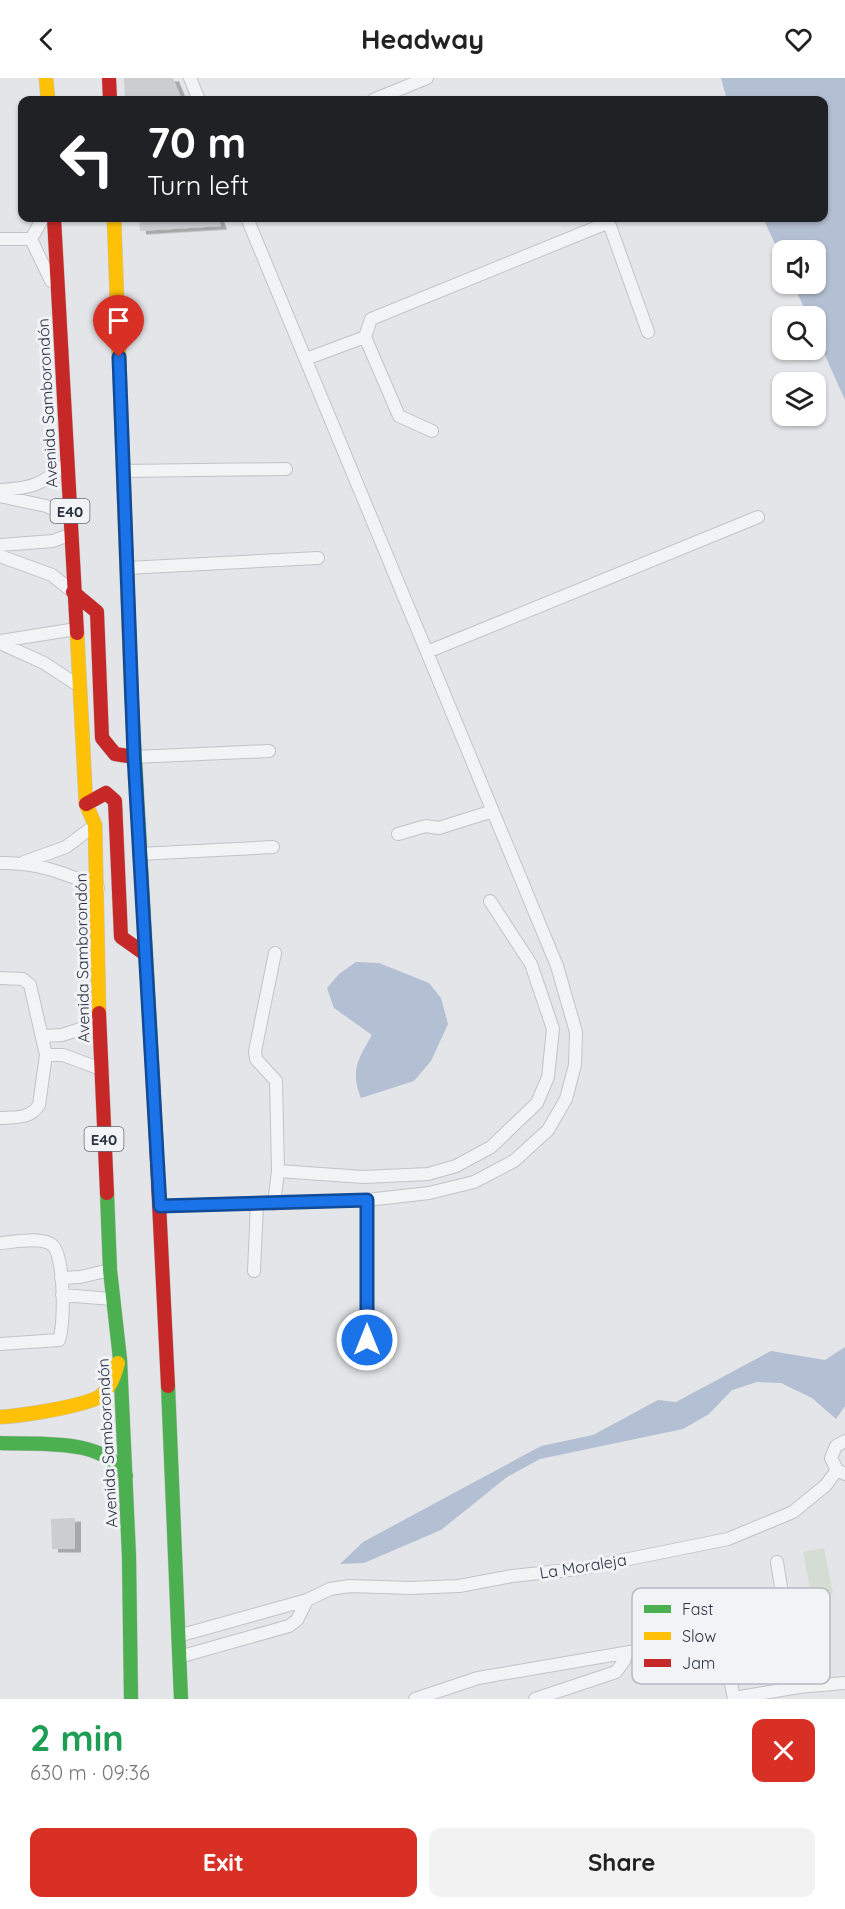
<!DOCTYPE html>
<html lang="en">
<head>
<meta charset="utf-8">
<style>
  :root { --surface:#fff; --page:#f2f2f2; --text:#222; --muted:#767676; --accent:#d93025 }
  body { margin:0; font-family:Quicksand,sans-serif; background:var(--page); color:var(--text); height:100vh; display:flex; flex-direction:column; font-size:22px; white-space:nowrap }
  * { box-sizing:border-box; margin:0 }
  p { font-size:20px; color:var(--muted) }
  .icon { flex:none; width:33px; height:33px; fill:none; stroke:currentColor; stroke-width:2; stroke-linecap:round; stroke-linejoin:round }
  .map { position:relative; height:1621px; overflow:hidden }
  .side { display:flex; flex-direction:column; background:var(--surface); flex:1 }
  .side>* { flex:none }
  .banner { position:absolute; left:18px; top:18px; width:810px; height:126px; border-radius:12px; box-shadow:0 2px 4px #0004; background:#202124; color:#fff; overflow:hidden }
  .fabs { position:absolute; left:772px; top:162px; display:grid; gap:12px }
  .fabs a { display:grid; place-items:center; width:54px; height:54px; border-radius:12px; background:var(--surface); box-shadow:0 2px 4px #0004; font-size:30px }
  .pin { position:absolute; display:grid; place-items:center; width:51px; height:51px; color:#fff; margin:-62px -26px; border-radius:50% 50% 50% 0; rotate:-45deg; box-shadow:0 0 6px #0007 }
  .pin .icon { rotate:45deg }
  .me { position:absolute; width:66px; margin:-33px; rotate:0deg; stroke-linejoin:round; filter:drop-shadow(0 0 4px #0008) }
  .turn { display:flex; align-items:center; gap:21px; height:126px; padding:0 30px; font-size:27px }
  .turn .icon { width:78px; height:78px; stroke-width:2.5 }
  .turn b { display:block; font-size:42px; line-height:51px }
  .round { display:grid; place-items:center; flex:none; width:63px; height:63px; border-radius:12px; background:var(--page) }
  .headline { display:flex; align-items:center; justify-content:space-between; height:102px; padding:0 30px }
  h1 { font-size:36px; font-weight:800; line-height:45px; color:#1e9e55 }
  .button { display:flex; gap:12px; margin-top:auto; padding:12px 30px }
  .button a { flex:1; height:69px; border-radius:12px; background:var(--accent); color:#fff; font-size:24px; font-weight:800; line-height:69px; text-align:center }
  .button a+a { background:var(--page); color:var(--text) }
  header { display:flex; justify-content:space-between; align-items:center; height:78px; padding:0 30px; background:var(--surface); font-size:27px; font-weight:800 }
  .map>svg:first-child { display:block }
  .green { fill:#d4dcd4 }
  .water { fill:#b3bfd2 }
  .building { fill:#cccdd0; filter:url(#shadow) }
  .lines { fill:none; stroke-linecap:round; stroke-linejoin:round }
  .street-casing { stroke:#c2c3c6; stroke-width:14 }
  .fast-casing { stroke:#c2c3c6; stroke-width:15 }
  .slow-casing { stroke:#c2c3c6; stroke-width:15 }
  .jam-casing { stroke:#c2c3c6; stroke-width:15 }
  .street { stroke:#f2f3f5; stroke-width:12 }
  .fast { stroke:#4caf50; stroke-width:14 }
  .slow { stroke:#ffc107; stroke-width:14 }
  .jam { stroke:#c62828; stroke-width:14 }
  .route-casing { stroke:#114b97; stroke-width:15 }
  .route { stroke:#1a73e8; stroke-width:10 }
  .labels { text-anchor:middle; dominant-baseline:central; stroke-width:6; stroke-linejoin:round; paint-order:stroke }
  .shield { fill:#f1f3f7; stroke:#666b78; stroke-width:1.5 }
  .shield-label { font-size:15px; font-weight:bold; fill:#2a3141 }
  .street-label { font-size:16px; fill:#2a3141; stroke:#f1f3f7 }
  .key { fill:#f1f3f7; stroke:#b5b9c0; stroke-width:1.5 }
  .key-label { font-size:16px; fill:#2a3141 }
</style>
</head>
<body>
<header><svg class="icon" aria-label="back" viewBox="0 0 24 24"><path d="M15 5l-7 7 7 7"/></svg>Headway<svg class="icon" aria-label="heart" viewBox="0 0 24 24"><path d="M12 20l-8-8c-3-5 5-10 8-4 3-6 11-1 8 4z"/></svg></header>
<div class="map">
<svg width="845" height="1621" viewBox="0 0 845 1621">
  <defs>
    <filter id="shadow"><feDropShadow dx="6" dy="3.5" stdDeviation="0" flood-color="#0004"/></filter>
  </defs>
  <rect width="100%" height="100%" fill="#e4e5e8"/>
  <path class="green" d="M824,1470l9,46 -21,5 -9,-47z"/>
  <path class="water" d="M721,0h124v322l-29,-65v-19h-8l-15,-32h23v-34h-33v11l-20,-43h61v-118h-97z
    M356,884l23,1 50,20 12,15 7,26 -17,37 -17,20 -53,17c-11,-27 -3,-39 11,-63l-38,-27 -7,-20 12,-14z
    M845,1269v59l-9,13 -24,-21 -31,-15 -24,-1 -25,8 -23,24 -26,15 -143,30 -33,18 -66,53 -77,33 -24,1 23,-22 178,-96 52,-11 65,-35 18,2 95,-51 54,9z"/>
  <path class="building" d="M124,0h49l9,22h-57z
    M139,140h79l3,8 -81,5z
    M75,1440v31h-23l-1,-30z"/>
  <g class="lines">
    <defs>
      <path id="street" d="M190,0l9,22
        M373,22l54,-22
        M0,161h31
        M31,161l20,42
        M31,161l12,-21
        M365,259l6,-18 236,-96 3,3 38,106
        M306,281l59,-22 34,79 33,15
        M123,393l163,-2
        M0,412c33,-2 41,-5 67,-27
        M0,418l46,10 24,10
        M0,467l53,-4 18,-7
        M0,478l52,19 21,17
        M127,490l191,-10
        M0,563l76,-12
        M0,565l44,20 35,23
        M427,574l331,-135
        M134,679l135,-6
        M398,756l28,-8 13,2 54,-17
        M139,776l134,-7
        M24,784l42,-15 29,-22
        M0,785c36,-1 66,10 98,25
        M0,900l23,1 7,6 16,70 -7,50c-9,14 -23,12 -39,13
        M44,958l18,-1 37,-12
        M46,977h17l38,14
        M278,1093l85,6 65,-3 28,-8 35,-19 46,-44 11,-26 5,-48 -22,-65 -41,-63
        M274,1126l4,-33 -2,-90 -20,-22 -1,-8 20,-98
        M160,1128l207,-6 62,-7 45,-11 40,-21 34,-31 18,-31 9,-34 1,-33 -19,-66 -310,-748
        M0,1165c15,-1 38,-6 51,1 14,8 14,81 8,96l-59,4
        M254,1193l3,-67
        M61,1200l19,-1 30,-7
        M62,1217l50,4
        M367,1262v-140
        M845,1363l-9,5 -5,12 6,12 8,4
        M777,1484l10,63
        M307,1522l23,-11 20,-3 60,2 49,-2 53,-10 67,-7 149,-30 65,-27 33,-27 11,-15
        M178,1558l129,-36 -10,20 -8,6 -110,31
        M721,1560l13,60 65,-11 46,-4
        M415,1621l63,-21 309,-53 12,62
        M535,1621l81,-27 8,-11 2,-8"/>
      <path id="fast" d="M131,610l22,392
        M107,1115l3,77 10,89 9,197 2,143
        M168,1308l13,313
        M0,1365c40,2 103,-6 126,33"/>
      <path id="slow" d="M46,0l2,22
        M114,140l17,470
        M77,555l9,171 9,21 4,188
        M0,1339c22,-1 77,-10 97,-19 12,-6 18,-23 21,-35"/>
      <path id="jam" d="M109,0l1,22
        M54,140l23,415
        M73,514l24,20 5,126 13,16 19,3
        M86,726l20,-11 9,8 6,136 24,17
        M99,935l8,180
        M153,1002l15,306"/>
    </defs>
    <use href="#street" class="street-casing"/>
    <use href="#fast" class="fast-casing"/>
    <use href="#slow" class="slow-casing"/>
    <use href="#jam" class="jam-casing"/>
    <use href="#street" class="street"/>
    <use href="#fast" class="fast"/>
    <use href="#slow" class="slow"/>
    <use href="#jam" class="jam"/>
  </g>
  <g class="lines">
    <defs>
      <path id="route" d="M119,279l15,399 26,450 207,-6v140"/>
    </defs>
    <use href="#route" class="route-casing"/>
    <use href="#route" class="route"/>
  </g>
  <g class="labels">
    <g class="shield">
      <rect x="50.5" y="421" width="39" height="24" rx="4.5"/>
      <rect x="84.5" y="1049" width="39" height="24" rx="4.5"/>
    </g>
    <g class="shield-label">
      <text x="70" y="433">E40</text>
      <text x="104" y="1061">E40</text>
    </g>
    <g class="street-label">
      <text transform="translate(47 325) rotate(-93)">Avenida Samborondón</text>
      <text transform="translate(82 880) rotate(-91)">Avenida Samborondón</text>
      <text transform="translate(107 1365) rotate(-93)">Avenida Samborondón</text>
      <text transform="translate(583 1488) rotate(-9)">La Moraleja</text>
    </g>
  </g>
  <rect x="632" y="1510" width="198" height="96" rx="9" class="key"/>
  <rect x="644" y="1527" width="27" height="8" fill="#4caf50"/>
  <rect x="644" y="1554" width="27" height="8" fill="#ffc107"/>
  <rect x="644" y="1581" width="27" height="8" fill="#c62828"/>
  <g class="key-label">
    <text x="682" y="1537">Fast</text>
    <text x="682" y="1564">Slow</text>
    <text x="682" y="1591">Jam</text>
  </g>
</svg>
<div class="fabs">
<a><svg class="icon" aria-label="sound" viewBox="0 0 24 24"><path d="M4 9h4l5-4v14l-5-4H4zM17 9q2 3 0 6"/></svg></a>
<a><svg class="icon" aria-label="search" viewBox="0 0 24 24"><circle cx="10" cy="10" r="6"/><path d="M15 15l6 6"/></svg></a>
<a><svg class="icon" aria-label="layers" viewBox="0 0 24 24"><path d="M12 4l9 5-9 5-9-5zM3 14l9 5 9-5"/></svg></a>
</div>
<div class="pin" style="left:119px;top:279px;background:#d93025"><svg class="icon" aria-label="arrive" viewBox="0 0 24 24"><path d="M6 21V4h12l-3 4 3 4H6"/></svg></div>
<svg class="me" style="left:367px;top:1262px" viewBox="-20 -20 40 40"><circle r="17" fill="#1a73e8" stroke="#fff" stroke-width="3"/><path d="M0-11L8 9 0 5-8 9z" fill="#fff"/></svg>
<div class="banner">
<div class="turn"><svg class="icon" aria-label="left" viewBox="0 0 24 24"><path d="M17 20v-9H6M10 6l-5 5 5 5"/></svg><div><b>70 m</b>Turn left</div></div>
</div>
</div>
<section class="side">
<div class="headline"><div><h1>2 min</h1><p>630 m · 09:36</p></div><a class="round" style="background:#d93025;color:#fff"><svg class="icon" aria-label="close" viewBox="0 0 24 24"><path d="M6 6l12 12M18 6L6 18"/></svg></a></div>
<div class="button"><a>Exit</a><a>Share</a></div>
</section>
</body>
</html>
